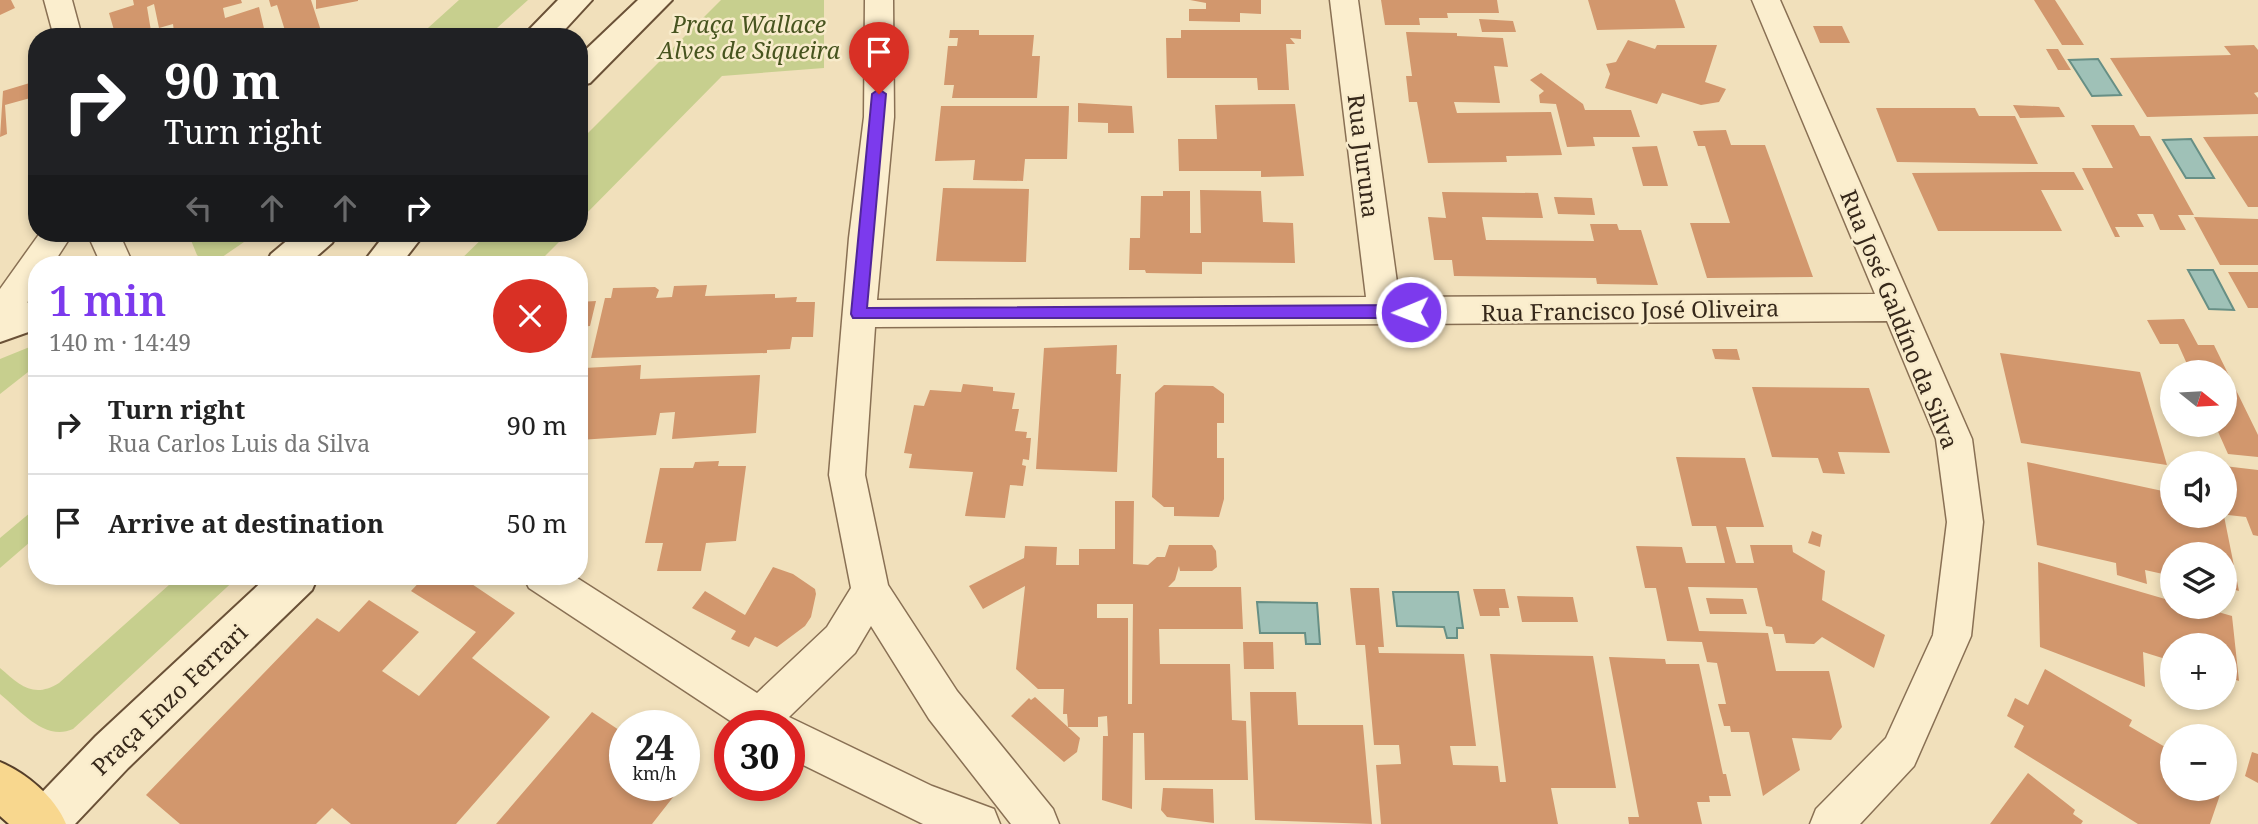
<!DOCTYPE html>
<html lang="en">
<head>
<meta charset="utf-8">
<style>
  :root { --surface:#fff; --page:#f2f2f2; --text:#222; --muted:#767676; --line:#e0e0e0; --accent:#7c3aed }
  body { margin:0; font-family:"Noto Serif",serif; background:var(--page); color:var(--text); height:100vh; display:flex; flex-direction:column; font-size:26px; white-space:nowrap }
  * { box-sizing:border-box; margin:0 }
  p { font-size:23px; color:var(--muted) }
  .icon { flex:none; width:38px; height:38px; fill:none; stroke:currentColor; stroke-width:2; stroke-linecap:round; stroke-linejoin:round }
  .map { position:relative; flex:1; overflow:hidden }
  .sheet { position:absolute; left:28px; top:256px; width:560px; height:329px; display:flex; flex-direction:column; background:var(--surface); border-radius:28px; box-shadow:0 4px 10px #0003 }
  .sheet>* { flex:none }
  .guide { position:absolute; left:28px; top:28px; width:560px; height:214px; border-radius:28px; box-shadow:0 4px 10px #0003; background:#202124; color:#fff; overflow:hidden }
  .needle { width:46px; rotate:108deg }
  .fabs { position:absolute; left:2160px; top:360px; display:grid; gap:14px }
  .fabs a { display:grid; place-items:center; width:77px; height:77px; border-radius:50%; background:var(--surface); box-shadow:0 4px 10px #0003; font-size:35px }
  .speed { position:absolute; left:609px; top:710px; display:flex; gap:14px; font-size:35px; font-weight:700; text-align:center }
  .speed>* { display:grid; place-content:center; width:91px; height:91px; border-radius:50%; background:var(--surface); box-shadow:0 4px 10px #0003; line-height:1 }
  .speed small { font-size:18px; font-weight:400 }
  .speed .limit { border:10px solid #d22; background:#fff; color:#111 }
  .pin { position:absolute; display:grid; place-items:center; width:60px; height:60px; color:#fff; margin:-72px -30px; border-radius:50% 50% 50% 0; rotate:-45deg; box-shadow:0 0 7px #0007 }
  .pin .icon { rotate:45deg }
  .me { position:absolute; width:77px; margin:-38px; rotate:269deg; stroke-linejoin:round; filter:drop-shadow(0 0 5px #0008) }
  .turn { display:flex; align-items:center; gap:24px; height:147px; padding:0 21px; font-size:32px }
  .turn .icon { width:91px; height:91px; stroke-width:2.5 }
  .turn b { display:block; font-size:49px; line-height:60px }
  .lanes { display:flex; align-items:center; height:66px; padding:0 21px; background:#0003; justify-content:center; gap:35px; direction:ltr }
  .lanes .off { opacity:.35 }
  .round { display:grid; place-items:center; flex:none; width:74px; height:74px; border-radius:37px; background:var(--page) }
  .headline { display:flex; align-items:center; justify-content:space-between; height:119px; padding:0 21px }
  h1 { font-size:42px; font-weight:600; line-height:52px; color:var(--accent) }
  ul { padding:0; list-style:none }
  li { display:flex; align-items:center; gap:21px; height:98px; padding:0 21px; border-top:2px solid var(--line) }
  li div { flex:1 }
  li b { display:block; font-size:26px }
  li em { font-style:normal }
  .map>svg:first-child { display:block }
  .green { fill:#c7cf8e }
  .water { fill:#9fc1b7; stroke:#678f85; stroke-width:2 }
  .building { fill:#d2976d; fill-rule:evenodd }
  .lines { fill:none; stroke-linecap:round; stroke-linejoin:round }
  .minor-casing { stroke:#897054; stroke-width:3 }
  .secondary-casing { stroke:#6a5137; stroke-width:4 }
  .primary-casing { stroke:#553e29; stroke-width:4 }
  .minor { fill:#fbeece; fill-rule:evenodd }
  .secondary { fill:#fbeece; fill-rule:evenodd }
  .primary { fill:#f8d78e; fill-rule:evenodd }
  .route { fill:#7c3aed; stroke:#51269a; stroke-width:2 }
  .labels { text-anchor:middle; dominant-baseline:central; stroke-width:5; stroke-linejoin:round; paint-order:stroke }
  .park-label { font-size:23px; font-style:italic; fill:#47541f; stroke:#f8ebcb }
  .street-label { font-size:23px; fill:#36281a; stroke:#f8ebcb }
</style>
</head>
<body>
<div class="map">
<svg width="2258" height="824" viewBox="0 0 2258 824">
  <rect width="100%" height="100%" fill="#f1e0bb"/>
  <path class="green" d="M459,0h69l-41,37h-69z
    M721,0h103v68l-102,8 -143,145v-79z
    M188,233h69l-45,31h-6l-9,-9z
    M488,233h80l-31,31h-81z
    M37,344v21l-37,29v-35z
    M37,507v29l-37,32v-30z
    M179,576h60l-166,153c-28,13 -53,-19 -73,-35v-26c20,17 33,31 59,15z"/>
  <path class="water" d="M2098,59l23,36 -29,1 -23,-36z
    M2191,139l23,39h-28l-23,-38z
    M2188,270h25l21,40 -25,-1z
    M1393,592h65l5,36h-6v10h-10l-3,-11 -47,-1z
    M1257,602l60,1 3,41h-14l-1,-11h-45z"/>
  <path class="building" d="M0,0h11l4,8 -15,7z
    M133,0h108l1,3 -19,5 2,10 34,-11 7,30h-108l16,-5 -1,-8 -14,4 -5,-24 -7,3 4,24 -20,6h-15l-7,-24 25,-8z
    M269,0h42l12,37h-36l-10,-32 -6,2z
    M316,0h42v1l-42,8z
    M1190,0h71v14l-21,-1v9l-51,-1v-12h17v-6z
    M1381,0h116l2,13h-52l1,5h-29l1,7h-35z
    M1588,0h87l10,28 -88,2z
    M2034,0h21l29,45h-22z
    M1479,19l34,2 3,11h-34z
    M1813,26h29l8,17h-30z
    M950,30h29v5h55l-2,21h8l-3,42h-85l2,-13h-10l4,-39h9l1,-8h-9z
    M1181,30h120v9l-11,-1 5,6h-9l3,46h-31l-1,-12h-90l-1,-40h15z
    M1406,32l51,1v3l46,2 5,29 -14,-1 6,37 -46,-1 3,11 94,-1 11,43 -56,1 1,6 -79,1 -11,-61h-8l-3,-26h6z
    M1628,40l27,9 2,-4h60l-12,37 21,7 -7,13 -18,3 -39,-12 -5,11 -52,-16 5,-14 -4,-10 10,-2z
    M2254,45l4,5v42l-4,1 4,5v16l-111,3 -37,-59 121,-3 -7,-9z
    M2046,49h12l13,21h-13z
    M1541,73l42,31 2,6h46l9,27h-47l2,9 -28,1 -11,-43 -16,-1 -1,-8 5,-4 -14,-11z
    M33,82l1,15 -29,8 2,29 -7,3 3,-46z
    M1078,103l54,3 2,27h-26v-10l-30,-1z
    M1295,104l9,72 -43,1v-6h-82l-1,-32h39l-2,-34z
    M2013,105l46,2 6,10 -45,1z
    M941,106h128l-2,53h-42l-2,22 -50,-1 2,-20 -40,1z
    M1876,108h99l4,8h36l23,48 -141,-2z
    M2091,125h43l6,11h10l44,79h-16l8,15h-26l-7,-16h-16l7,13h-29l5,10h-5l-33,-69h31z
    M1726,130l5,15h34l48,132 -106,1 -17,-55h40l-25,-77h-7l-5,-15z
    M2258,136v71h-10l-45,-70z
    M1657,146l11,40h-25l-11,-39z
    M2032,172h42l10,18h-43l21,41h-124l-26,-58z
    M943,188l86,1 -3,73 -90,-1z
    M1200,190l61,1 2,31 30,1 2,40 -93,-1v12l-56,-1 -1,-3h-16l1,-32h10l1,-42h22v-5h27v42h11z
    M1442,192l96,1 5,25 -61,-1 4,23 108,1 -4,-17h27l2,6h22l17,55 -61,-1 -1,-6 -142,-2 -2,-16h-18l-6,-43 18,1z
    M1554,197l38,1 3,17 -37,-1z
    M2194,217l64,2v46h-38z
    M2228,272h30v36h-10z
    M707,285l-2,11 70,-2v4l22,-1 -1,5h19l-2,35h-21l-2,12 -23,1v3l-176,5 14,-60h6l2,-10 42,-1 4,3 -3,8 16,-1 2,-11z
    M596,301l-6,25 -11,1v-25z
    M2184,319l14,26h16l44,90v22l-30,-3 -13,-29h9v-52h-33l-13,-29h-18l-13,-24z
    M1117,345l-1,29h5l-4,98 -81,-3 8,-121z
    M1712,349h25l3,11 -25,-1z
    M2000,353l140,19 27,93 -146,-22z
    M641,365l-1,14 120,-4 -4,58 -84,6 3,-27 -15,1 -4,22 -77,5v-59h3l2,-13z
    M963,384l30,3v4l22,2 -3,16h7l-4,22 12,1 -1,6h5l-2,22 -6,-1 -1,6 4,1 -3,20 -13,-1 -5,33 -40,-2 8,-44 -64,-4 3,-14 -8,-1 10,-48 10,1 6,-16 31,2z
    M1164,385l49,1 11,8v29h-7v35h7v41l-5,18 -45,-1v-9h-10l-12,-10 3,-104z
    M1752,387l117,1 21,65 -52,-1 7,22 -22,-1 -5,-15 -46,-1z
    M1676,457l69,1 19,69h-38l10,36h18l-4,-18h42l1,7 32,19 -3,29 63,35 -11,33 -52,-31 -8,7 -28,-1 -2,-9h-10l-2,-7 -6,-1 -9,-38 -69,-1 11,44 69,2 8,38h53l13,56 -11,13 -39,-2 8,32 -37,26 -14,-64h-18l-1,-6h-6l-6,-22h8l-9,-41 -10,-1 -5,-20 -35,-1 -11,-53h-11l-9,-42 46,1 4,16h39l-9,-37h-24z
    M719,461l-1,5h28l-10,75 -30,2 -5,28h-44l6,-28h-18l15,-75h33l2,-6z
    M2027,462l145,31v23h52l15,75 -15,-4v-32h-52v21l-27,-6 2,14 -30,-9 -1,-12 -79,-18z
    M2224,466l34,4v66l-5,-1 -7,-18 -18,-2 -4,-12z
    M1115,501h19l-1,63 15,1 9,-8h8l4,-12h43l4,6 1,16 -5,4h-32l-1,-5 -4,14 -7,7h73l2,42h-84l1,35h70l2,56 14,1 2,59h-103l-1,-47h-11l-1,76 -30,-9 1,-64h5l-1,-20 -9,1v10h-30l-1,-13h-4l1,-25h-26l-22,-20 9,-83 -42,23 -14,-23 55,-28 1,-12 32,1 -1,18h23v-16h36zM1097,604h36l-1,100h-4v-86h-31z
    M1812,531l10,4 -2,12 -12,-4z
    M2038,562l134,39v6h46v5l14,4 7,65 -15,-5v-30h-52v15l-29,-9 2,35 -105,-40z
    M773,567l20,7 22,15 1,5 -5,23 -6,9 -28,21 -22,-10 -6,10 -18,-8 5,-8 -44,-23 13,-17 40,24z
    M425,576h35l55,37 -43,45 78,59 -94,107h-105l-19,-16 -16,16h-136l-34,-29 171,-177 22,14 30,-32 50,32 -37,39 37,25 57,-64 -65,-41z
    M1350,588h29l5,59h-6l1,6 85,1 12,92h-26l3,19 45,1 2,16h6l-16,-128 103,2 23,132h-65l7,36h-177l-5,-59 25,-1 -2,-19h-25l-9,-100h-9z
    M1473,589h32l4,19h-10l1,8h-20z
    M1517,596l56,1 5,25h-56z
    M1706,598l37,1 4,15h-37z
    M1243,642h30l1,27h-30z
    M1609,657l56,2 1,5h33l24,110h3l5,22h-22l1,6h-13l5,22h-73l-1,-7h11z
    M2045,669l87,51 -3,6 43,25v38h50l-12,35h-72l-124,-77 10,-21 -17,-10 8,-18 13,7z
    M1250,692h46l2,33h65l9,99 -117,-4z
    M1035,697l45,41 -3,14 -13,10 -53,-46 18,-18 2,2z
    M592,712l33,22v52l56,1 -29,37h-156z
    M2252,752l6,2v29l-13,-7z
    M2028,773l47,37 -2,4 10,7 -2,3h-91z
    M1163,788l50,1 1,34 -47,-6 -6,-7z"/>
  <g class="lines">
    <defs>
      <path id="minor" d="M44,0h28l10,37h-28z
        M865,0h28l1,117 -17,183 489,-3 -36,-297h28l41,297 476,-3 -123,-294h28l192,439 11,83 -12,114 -57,130 -54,58h-50l6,-15 70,-71 47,-103 14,-113 -11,-83 -49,-118 -1012,6 -10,148 23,110 69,106 96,118 6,15h-48l-82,-105 -58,-93 -16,27 -66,64 143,69 62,23 6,15h-77l-134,-66v-32h-51l-209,-138 -6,-12h51l183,117 70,-66 24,-39 -22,-113 20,-237 15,-121z
        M40,233h33l-20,31h-16v24l-25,37 -12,4v-40z
        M87,233h32l14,31h-32z"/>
      <path id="secondary" d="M558,0h34l-34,37h-36z
        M638,0h34l-82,83 -11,3v-30z
        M296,233h42l-6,10 -24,21h-42l5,-10z
        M386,233h39l-24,31h-39z
        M37,299v30l-37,13v-30z
        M268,576h50l-6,14 -184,178 -53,56h-55l7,-16 69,-72z"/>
      <path id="primary" d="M0,762c26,11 55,35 66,62h-57l-9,-8z"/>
    </defs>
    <use href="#minor" class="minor-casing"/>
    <use href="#secondary" class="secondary-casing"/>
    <use href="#primary" class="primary-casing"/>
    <use href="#minor" class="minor"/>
    <use href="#secondary" class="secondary"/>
    <use href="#primary" class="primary"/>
  </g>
  <path class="route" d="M879,89l7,5 -19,214 544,-3 7,7 -7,6h-558l-2,-4 21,-220z"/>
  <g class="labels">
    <g class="park-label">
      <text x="749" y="24">Praça Wallace<tspan x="749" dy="26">Alves de Siqueira</tspan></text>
    </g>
    <g class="street-label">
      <text transform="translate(1364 156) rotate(83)">Rua Juruna</text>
      <text transform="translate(1630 310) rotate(-1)">Rua Francisco José Oliveira</text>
      <text transform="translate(1900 319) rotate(68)">Rua José Galdíno da Silva</text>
      <text transform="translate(169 699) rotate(-44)">Praça Enzo Ferrari</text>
    </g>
  </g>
</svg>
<div class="fabs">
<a><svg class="needle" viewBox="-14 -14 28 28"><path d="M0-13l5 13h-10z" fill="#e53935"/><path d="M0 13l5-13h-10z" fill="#767676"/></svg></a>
<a><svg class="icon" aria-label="sound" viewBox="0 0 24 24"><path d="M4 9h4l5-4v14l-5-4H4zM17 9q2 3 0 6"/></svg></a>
<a><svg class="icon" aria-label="layers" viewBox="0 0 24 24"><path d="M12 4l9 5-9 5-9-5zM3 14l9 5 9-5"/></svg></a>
<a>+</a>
<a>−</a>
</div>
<div class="speed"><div>24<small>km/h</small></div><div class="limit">30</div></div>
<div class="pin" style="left:879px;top:94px;background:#d93025"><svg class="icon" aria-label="arrive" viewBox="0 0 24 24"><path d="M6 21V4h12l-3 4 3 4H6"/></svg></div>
<svg class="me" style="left:1411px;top:312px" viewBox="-20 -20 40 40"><circle r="17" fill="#7c3aed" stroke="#fff" stroke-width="3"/><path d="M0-11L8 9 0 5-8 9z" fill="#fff"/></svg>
<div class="guide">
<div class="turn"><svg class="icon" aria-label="right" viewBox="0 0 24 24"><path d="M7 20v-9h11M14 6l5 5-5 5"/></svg><div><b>90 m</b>Turn right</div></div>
<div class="lanes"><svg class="icon off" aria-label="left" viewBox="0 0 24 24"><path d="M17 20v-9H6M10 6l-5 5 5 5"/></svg><svg class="icon off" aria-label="ahead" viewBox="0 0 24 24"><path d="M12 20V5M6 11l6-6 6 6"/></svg><svg class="icon off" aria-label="ahead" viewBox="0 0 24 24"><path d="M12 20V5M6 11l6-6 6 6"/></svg><svg class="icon" aria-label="right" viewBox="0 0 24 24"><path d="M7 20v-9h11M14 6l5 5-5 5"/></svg></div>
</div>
<section class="sheet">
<div class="headline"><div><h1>1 min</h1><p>140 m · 14:49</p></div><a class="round" style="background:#d93025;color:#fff"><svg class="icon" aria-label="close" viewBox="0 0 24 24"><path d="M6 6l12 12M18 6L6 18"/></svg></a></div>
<ul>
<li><svg class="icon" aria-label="right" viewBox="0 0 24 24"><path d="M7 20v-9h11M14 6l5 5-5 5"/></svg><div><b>Turn right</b><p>Rua Carlos Luis da Silva</p></div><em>90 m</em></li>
<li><svg class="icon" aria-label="arrive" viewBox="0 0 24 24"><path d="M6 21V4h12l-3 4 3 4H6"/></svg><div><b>Arrive at destination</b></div><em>50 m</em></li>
</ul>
</section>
</div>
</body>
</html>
